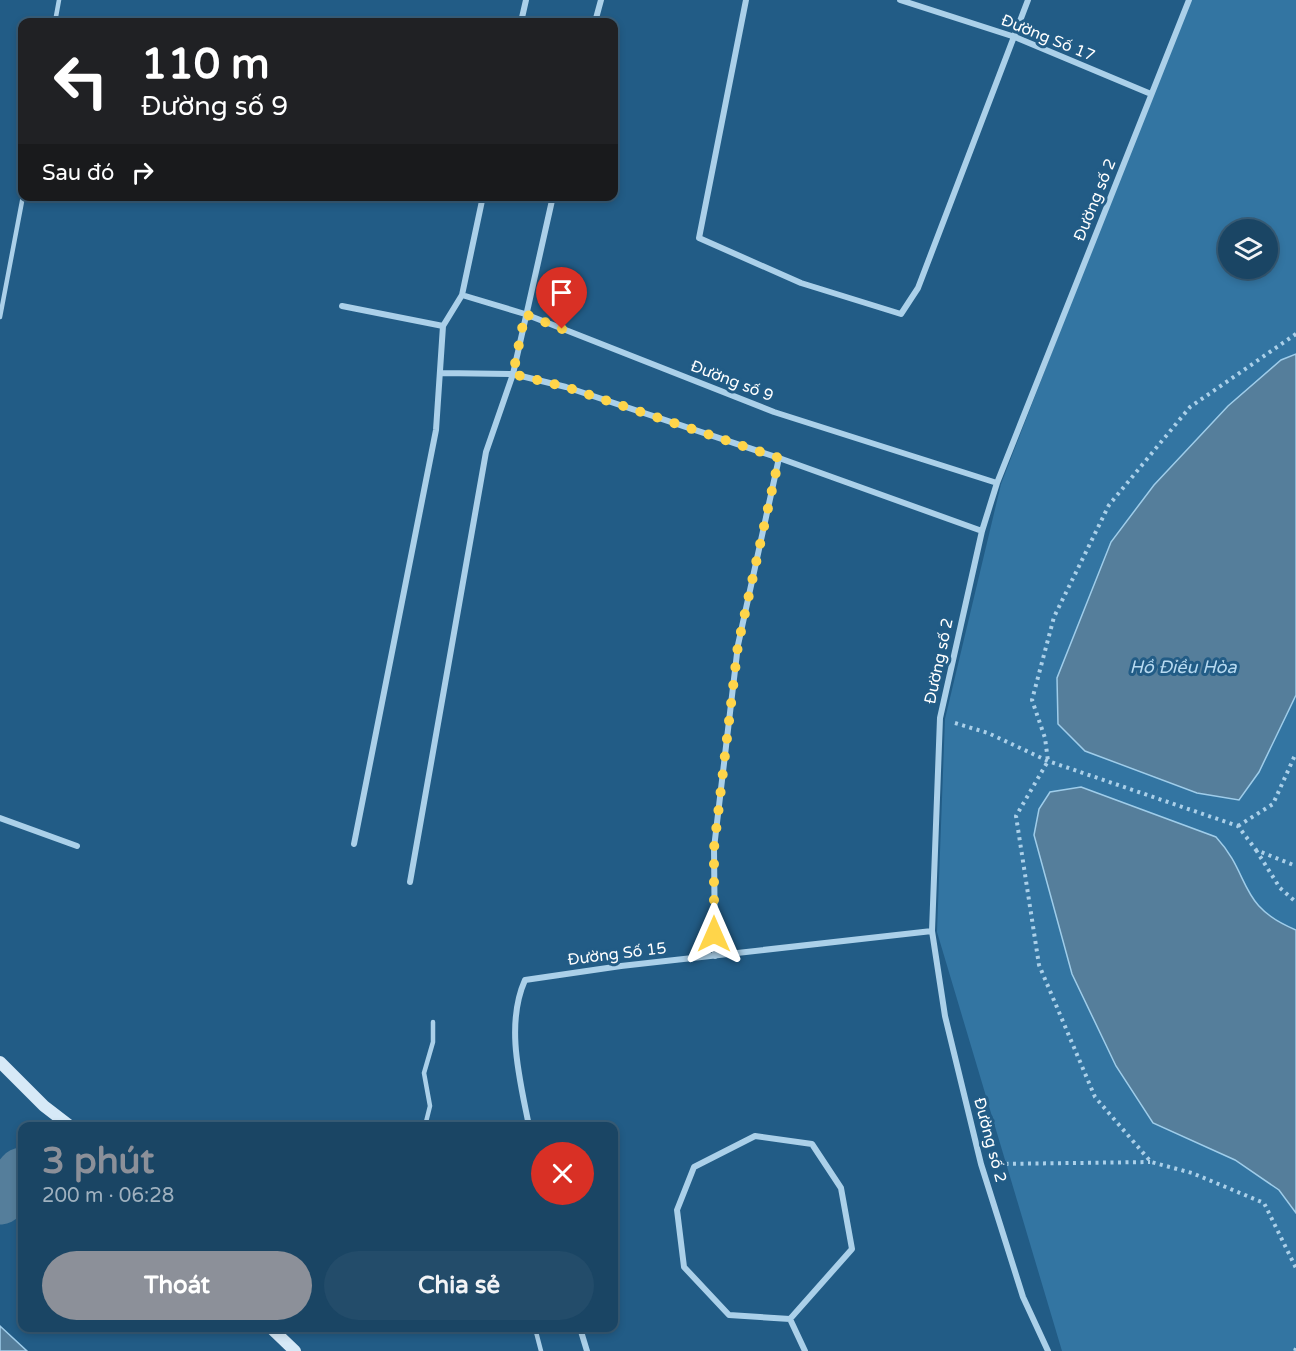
<!DOCTYPE html>
<html lang="vi">
<head>
<meta charset="utf-8">
<style>
  :root { --surface:#1a4564; --page:#234c6a; --text:#f1f3f6; --muted:#9fb1bf; --line:#385d78; --accent:#8c9099 }
  body { margin:0; font-family:"Varela Round",sans-serif; background:var(--page); color:var(--text); height:100vh; display:flex; flex-direction:column; font-size:22px; white-space:nowrap }
  * { box-sizing:border-box; margin:0 }
  p { font-size:20px; color:var(--muted) }
  .icon { flex:none; width:33px; height:33px; fill:none; stroke:currentColor; stroke-width:2; stroke-linecap:round; stroke-linejoin:round }
  .map { position:relative; flex:1; overflow:hidden }
  .details { position:absolute; left:18px; top:1122px; width:600px; height:210px; display:flex; flex-direction:column; background:var(--surface); border-radius:12px; box-shadow:0 3px 9px #0003,0 0 0 2px var(--line) }
  .details>* { flex:none }
  .hud { position:absolute; left:18px; top:18px; width:600px; height:183px; border-radius:12px; box-shadow:0 3px 9px #0003,0 0 0 2px var(--line); background:#202124; color:#fff; overflow:hidden }
  .buttons { position:absolute; left:1218px; top:219px; display:grid; gap:12px }
  .buttons a { display:grid; place-items:center; width:60px; height:60px; border-radius:50%; background:var(--surface); box-shadow:0 3px 9px #0003,0 0 0 2px var(--line); font-size:30px }
  .pin { position:absolute; display:grid; place-items:center; width:51px; height:51px; color:#fff; margin:-62px -26px; border-radius:50% 50% 50% 0; rotate:-45deg; box-shadow:0 0 6px #0007 }
  .pin .icon { rotate:45deg }
  .me { position:absolute; width:66px; margin:-33px; rotate:0deg; stroke-linejoin:round; filter:drop-shadow(0 0 4px #0008) }
  .turn { display:flex; align-items:center; gap:21px; height:126px; padding:0 24px; font-size:27px }
  .turn .icon { width:78px; height:78px; stroke-width:2.5 }
  .turn b { display:block; font-size:42px; line-height:51px }
  .then { display:flex; align-items:center; height:57px; padding:0 24px; background:#0003; gap:12px; font-size:22px }
  .round { display:grid; place-items:center; flex:none; width:63px; height:63px; border-radius:32px; background:var(--page) }
  .overview { display:flex; align-items:center; justify-content:space-between; height:102px; padding:0 24px }
  h1 { font-size:36px; font-weight:700; line-height:45px; color:var(--accent) }
  .action { display:flex; gap:12px; margin-top:auto; padding:12px 24px }
  .action a { flex:1; height:69px; border-radius:36px; background:var(--accent); color:#fff; font-size:24px; font-weight:700; line-height:69px; text-align:center }
  .action a+a { background:var(--page); color:var(--text) }
  .map>svg:first-child { display:block }
  .green { fill:#3375a2; fill-rule:evenodd }
  .water { fill:#557e9b; stroke:#9fcdea; stroke-width:1.5 }
  .lines { fill:none; stroke-linecap:round; stroke-linejoin:round }
  .river { stroke:#557e9b; stroke-width:51 }
  .path { stroke:#abd0e9; stroke-width:4; stroke-dasharray:3 4.5; stroke-linecap:butt }
  .lane { stroke:#abd0e9; stroke-width:4.5 }
  .street { stroke:#abd0e9; stroke-width:6 }
  .secondary { stroke:#d6e9f7; stroke-width:12 }
  .route { stroke:#ffd54a; stroke-width:10; stroke-dasharray:0 18 }
  .labels { text-anchor:middle; dominant-baseline:central; stroke-width:6; stroke-linejoin:round; paint-order:stroke }
  .street-label { font-size:16px; fill:#fff; stroke:#225c86 }
  .water-label { font-size:18px; font-style:italic; fill:#b7daf1; stroke:#225c86 }
</style>
</head>
<body>
<div class="map">
<svg width="1296" height="1351" viewBox="0 0 1296 1351">
  <rect width="100%" height="100%" fill="#225c86"/>
  <path class="green" d="M1188,0h108v1351h-234l-125,-419 8,-213 56,-235zM1228,230h40v38h-40z"/>
  <path class="water" d="M1296,354v341l-37,77 -20,28 -42,-7 -112,-42 -27,-27 -1,-46 54,-136 43,-57 74,-79 53,-46z
    M1081,787l135,50c36,39 21,69 80,93v283l-17,-23 -44,-30 -82,-37 -37,-57 -44,-92 -38,-139 5,-26 11,-17z
    M0,1326l27,25h-27z"/>
  <g class="lines">
    <path class="river" d="M0,1199l22,-26"/>
    <path class="path" d="M1296,334l-106,73 -81,98 -55,112 -22,83 13,38 3,23 -32,55 23,149 56,132 56,65 41,11 72,30 32,65
      M955,723l33,10 60,28 190,65 18,24 40,16
      M1238,826l35,-22 23,-51
      M1256,850l24,38 16,14
      M998,1164l152,-2
      M1295,1351l1,-3"/>
    <path class="lane" d="M55,22l4,-22
      M0,317l23,-121
      M425,1126l5,-20 -6,-33 9,-31v-20
      M535,1328l6,23"/>
    <path class="street" d="M746,0l-47,238 102,45 100,31 17,-26 110,-288
      M900,0l115,37 136,57
      M521,22l5,-22
      M595,22l6,-22
      M462,295l63,19 249,98 223,71
      M342,306l101,20
      M442,373l71,1 53,13 213,71 203,73
      M0,818l77,28
      M354,844l82,-414 7,-104 19,-31 21,-99
      M410,882l76,-430 27,-78 40,-178
      M715,956l-1,-108 24,-203 41,-187
      M529,1126c-9,-46 -24,-101 -4,-146l96,-14 311,-35
      M755,1136l57,8 29,44 11,61 -62,70 -61,-4 -45,-48 -7,-57 17,-43z
      M790,1319l15,32
      M580,1328l7,23
      M1048,1351l-25,-54 -42,-133 -36,-148 -13,-85 8,-213 42,-187 15,-48 192,-483"/>
    <path class="secondary" d="M0,1062l44,44 26,20
      M271,1328l24,23"/>
  </g>
  <g class="lines">
    <path class="route" d="M562,329l-37,-15 -12,60 53,13 213,71 -41,187 -24,203v86"/>
  </g>
  <g class="labels">
    <g class="street-label">
      <text transform="translate(1048 38) rotate(22)">Đường Số 17</text>
      <text transform="translate(1095 200) rotate(-68)">Đường số 2</text>
      <text transform="translate(732 381) rotate(21)">Đường số 9</text>
      <text transform="translate(939 661) rotate(-78)">Đường số 2</text>
      <text transform="translate(617 954) rotate(-7)">Đường Số 15</text>
      <text transform="translate(990 1140) rotate(75)">Đường số 2</text>
    </g>
    <g class="water-label">
      <text x="1183" y="667">Hồ Điều Hòa</text>
    </g>
  </g>
</svg>
<div class="buttons">
<a><svg class="icon" aria-label="layers" viewBox="0 0 24 24"><path d="M12 4l9 5-9 5-9-5zM3 14l9 5 9-5"/></svg></a>
</div>
<div class="pin" style="left:562px;top:329px;background:#d93025"><svg class="icon" aria-label="arrive" viewBox="0 0 24 24"><path d="M6 21V4h12l-3 4 3 4H6"/></svg></div>
<svg class="me" style="left:714px;top:934px" viewBox="-20 -20 40 40"><path d="M0-17L14 15 0 8-14 15z" fill="#ffd54a" stroke="#fff" stroke-width="4"/></svg>
<div class="hud">
<div class="turn"><svg class="icon" aria-label="left" viewBox="0 0 24 24"><path d="M17 20v-9H6M10 6l-5 5 5 5"/></svg><div><b>110 m</b>Đường số 9</div></div>
<div class="then">Sau đó<svg class="icon" aria-label="right" viewBox="0 0 24 24"><path d="M7 20v-9h11M14 6l5 5-5 5"/></svg></div>
</div>
<section class="details">
<div class="overview"><div><h1>3 phút</h1><p>200 m · 06:28</p></div><a class="round" style="background:#d93025;color:#fff"><svg class="icon" aria-label="close" viewBox="0 0 24 24"><path d="M6 6l12 12M18 6L6 18"/></svg></a></div>
<div class="action"><a>Thoát</a><a>Chia sẻ</a></div>
</section>
</div>
</body>
</html>
